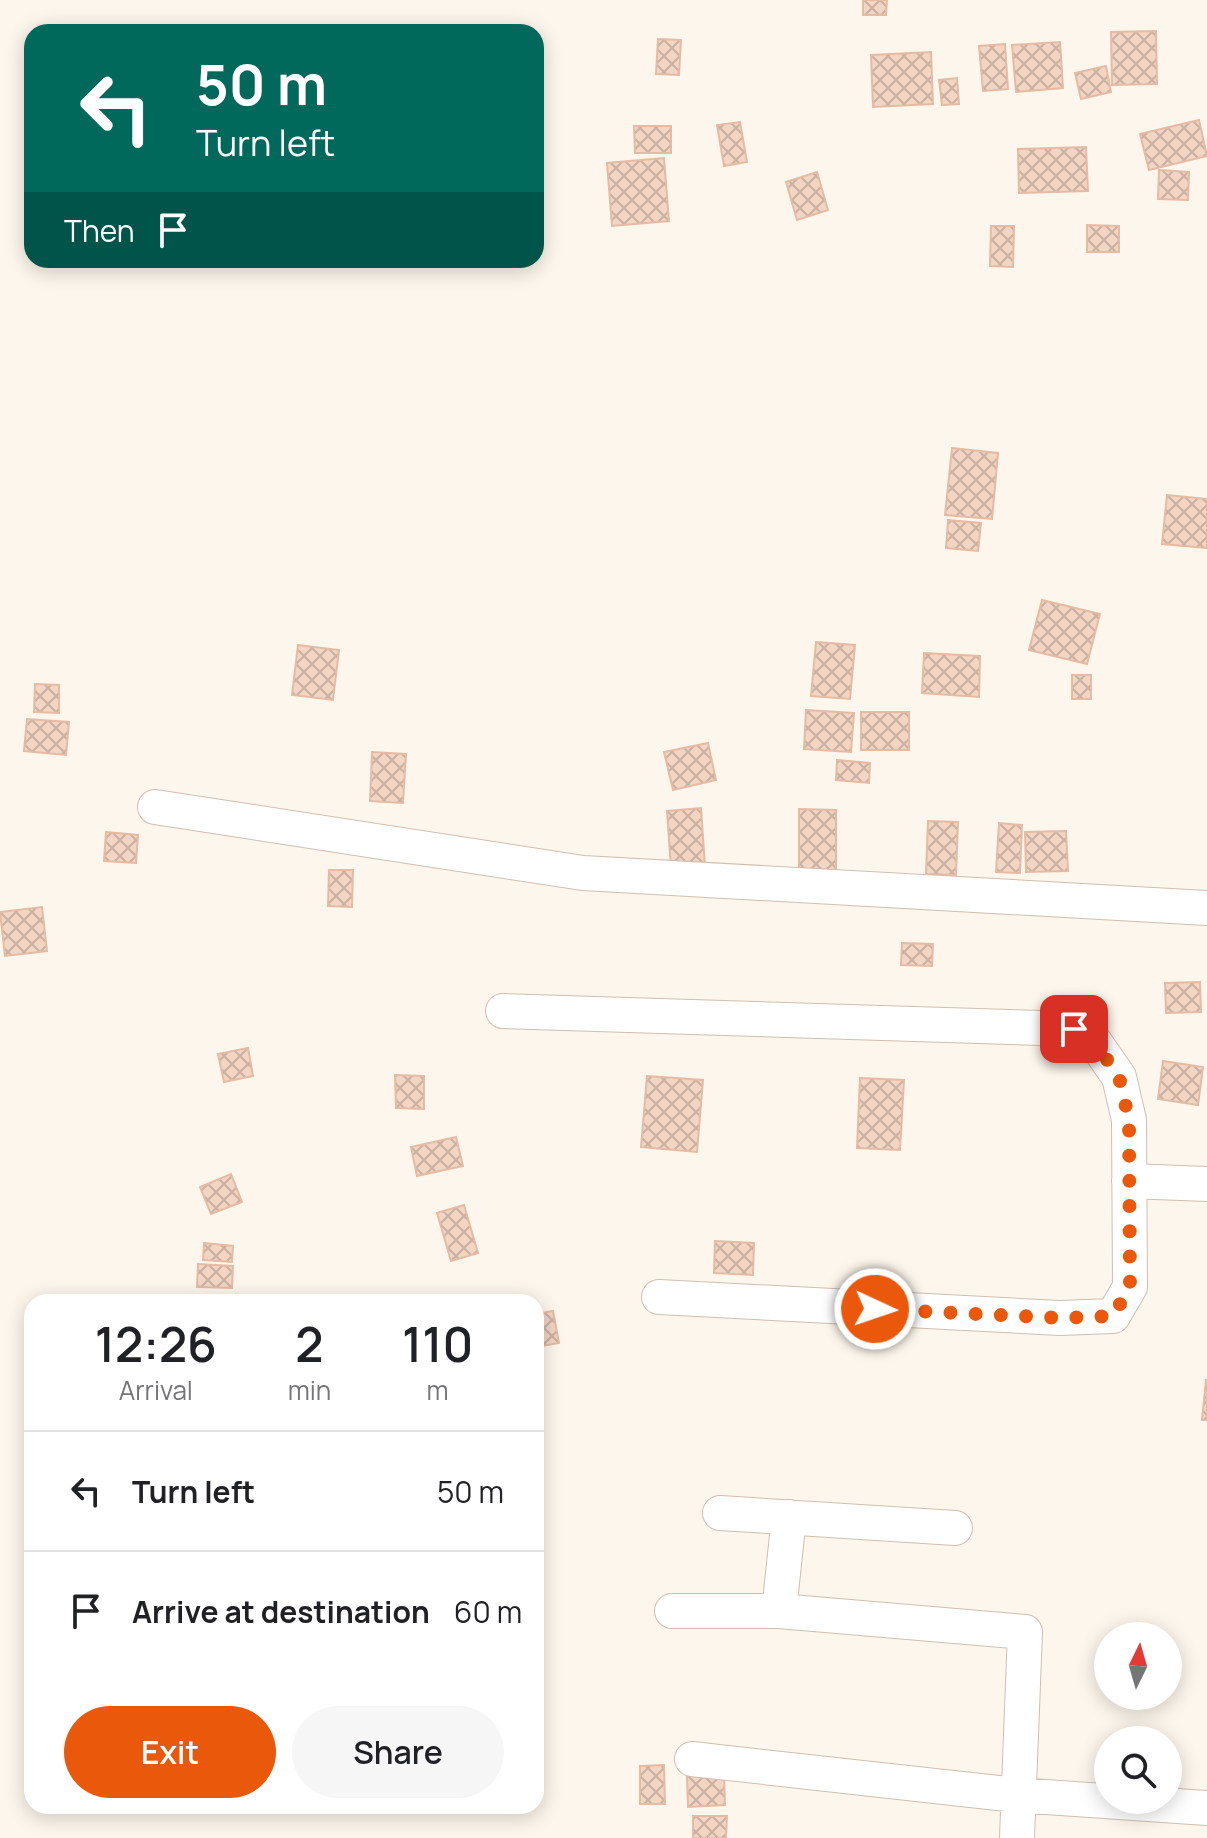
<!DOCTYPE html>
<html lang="en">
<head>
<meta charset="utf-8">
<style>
  :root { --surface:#fff; --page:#f6f6f6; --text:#202124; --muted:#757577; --line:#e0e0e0; --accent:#ea580c }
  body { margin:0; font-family:Manrope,sans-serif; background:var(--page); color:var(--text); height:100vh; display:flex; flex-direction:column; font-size:30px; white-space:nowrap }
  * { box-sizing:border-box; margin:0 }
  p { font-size:26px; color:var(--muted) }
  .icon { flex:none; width:44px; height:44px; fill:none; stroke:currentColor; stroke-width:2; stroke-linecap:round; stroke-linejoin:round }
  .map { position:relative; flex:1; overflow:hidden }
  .side { position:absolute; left:24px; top:1294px; width:520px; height:520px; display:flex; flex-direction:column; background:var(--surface); border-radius:24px; box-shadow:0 4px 20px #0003 }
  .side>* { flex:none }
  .banner { position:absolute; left:24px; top:24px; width:520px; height:244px; border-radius:24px; box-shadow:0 4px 20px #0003; background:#00695c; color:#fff; overflow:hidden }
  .needle { width:52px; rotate:5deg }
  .buttons { position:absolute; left:1094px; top:1622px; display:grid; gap:16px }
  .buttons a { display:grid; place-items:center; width:88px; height:88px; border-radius:50%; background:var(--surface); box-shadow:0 4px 20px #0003; font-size:40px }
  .pin { position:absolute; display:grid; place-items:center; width:68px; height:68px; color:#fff; margin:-34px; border-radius:16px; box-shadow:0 4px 12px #0006 }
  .me { position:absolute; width:88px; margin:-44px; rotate:93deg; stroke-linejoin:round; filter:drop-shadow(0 0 6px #0008) }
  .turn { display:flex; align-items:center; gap:28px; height:168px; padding:0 40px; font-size:36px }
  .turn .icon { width:104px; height:104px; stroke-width:2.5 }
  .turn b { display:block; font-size:56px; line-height:68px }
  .then { display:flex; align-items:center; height:76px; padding:0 40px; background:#0003; gap:16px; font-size:30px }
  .eta { display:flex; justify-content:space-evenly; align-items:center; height:136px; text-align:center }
  .eta b { font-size:48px; font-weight:600; line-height:56px }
  .button { display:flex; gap:16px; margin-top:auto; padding:16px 40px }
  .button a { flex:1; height:92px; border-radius:48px; background:var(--accent); color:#fff; font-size:32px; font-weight:600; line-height:92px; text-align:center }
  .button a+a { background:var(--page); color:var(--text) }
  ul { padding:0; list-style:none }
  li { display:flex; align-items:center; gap:24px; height:120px; padding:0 40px; border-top:2px solid var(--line) }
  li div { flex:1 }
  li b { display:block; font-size:30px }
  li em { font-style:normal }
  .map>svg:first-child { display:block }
  .building { fill:url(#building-cross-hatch); stroke:#e6bba3; stroke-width:2 }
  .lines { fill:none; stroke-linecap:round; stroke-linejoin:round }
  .minor-casing { stroke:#d1beb0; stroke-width:36 }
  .minor { stroke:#fff; stroke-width:34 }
  .route { stroke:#ea580c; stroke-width:14; stroke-dasharray:0 25.2 }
</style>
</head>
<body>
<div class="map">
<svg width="1207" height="1838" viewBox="0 0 1207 1838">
  <defs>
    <pattern id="building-cross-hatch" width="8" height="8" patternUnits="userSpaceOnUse" patternTransform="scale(2)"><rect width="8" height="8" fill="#f3d5c3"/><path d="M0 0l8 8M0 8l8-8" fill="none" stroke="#cab0a1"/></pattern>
  </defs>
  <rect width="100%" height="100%" fill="#fdf6ec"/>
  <path class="building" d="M863,0h24l-1,15h-23z
    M1156,31l1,53 -45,1 -1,-53z
    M658,39l23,1 -2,35 -23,-1z
    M1060,42l3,46 -47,4 -4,-47z
    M1005,44l3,45 -25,2 -4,-45z
    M931,52l2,52 -60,3 -2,-52z
    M1106,66l5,26 -30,7 -6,-26z
    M957,78l2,26 -17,1 -3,-25z
    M1199,120l8,36 -58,14 -9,-36z
    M740,122l7,40 -23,4 -7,-41z
    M634,126h37v27h-36z
    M1086,147l2,44 -69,2 -1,-44z
    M664,158l5,63 -57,5 -5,-63z
    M1159,170l30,2 -1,28 -30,-1z
    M817,172l11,38 -31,10 -11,-38z
    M1087,225l32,1v26h-32z
    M991,226h23l-1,41 -23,-1z
    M952,448l46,5 -6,66 -47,-4z
    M1167,495l40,4v49l-45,-4z
    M948,520l33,3 -3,28 -32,-3z
    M1042,600l58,14 -13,50 -58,-14z
    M816,642l39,3 -5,54 -39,-3z
    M298,645l41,5 -6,50 -41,-5z
    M924,653l56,3 -1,41 -57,-4z
    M1072,675h19v24h-19z
    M35,684l24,1v28l-25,-1z
    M806,710l48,3 -3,39 -47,-3z
    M861,712h48v38h-48z
    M27,719l42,3 -3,33 -42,-4z
    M708,743l8,37 -43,10 -9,-38z
    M372,752l34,2 -3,49 -33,-2z
    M837,760l33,3 -1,20 -33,-3z
    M701,808l4,58 -34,2 -4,-57z
    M799,809l37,1v66h-37z
    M928,821l30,1 -2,53 -30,-1z
    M999,823l23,2 -2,48 -24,-1z
    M1066,831l2,40 -42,1 -1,-40z
    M106,832l32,3 -2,28 -32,-2z
    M329,870h24l-1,37 -24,-1z
    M42,907l5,44 -42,5 -5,-44z
    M902,943l31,1 -1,22 -31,-1z
    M1200,982l1,30 -35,1 -1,-30z
    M248,1048l5,28 -29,6 -6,-28z
    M1163,1061l40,6 -5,38 -40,-6z
    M395,1075l29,1v33l-28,-1z
    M647,1076l56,4 -6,72 -56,-5z
    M860,1078l44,2 -4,70 -43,-2z
    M456,1137l7,29 -46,10 -6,-29z
    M231,1174l11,28 -31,12 -11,-27z
    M464,1205l14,48 -27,8 -14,-48z
    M715,1241l39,2 -1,32 -39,-2z
    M204,1243l29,3 -1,16 -29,-2z
    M198,1264l35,2 -1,22 -35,-1z
    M553,1311l6,32 -23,4v-33z
    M1206,1380h1v40h-5z
    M664,1765l1,39h-25v-38z
    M724,1775l1,30 -37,2 -1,-31z
    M693,1816h34l-1,22h-33z"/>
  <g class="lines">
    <defs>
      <path id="minor" d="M155,807l428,66 624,35
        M503,1011l571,18 18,9 27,39 10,43 1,167 -17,29 -53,2 -401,-21
        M1129,1181l78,3
        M720,1513l235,15
        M672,1611h107l246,21 -8,206
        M779,1611l10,-94
        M692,1759l324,36 191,13"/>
    </defs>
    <use href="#minor" class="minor-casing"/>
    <use href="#minor" class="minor"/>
  </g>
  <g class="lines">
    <path class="route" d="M875,1309l185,9 53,-2 17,-29 -1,-167 -10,-43 -27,-39 -18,-9"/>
  </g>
</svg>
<div class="buttons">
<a><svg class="needle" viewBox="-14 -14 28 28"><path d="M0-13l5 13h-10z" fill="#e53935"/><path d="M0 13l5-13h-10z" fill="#757577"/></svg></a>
<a><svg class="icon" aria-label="search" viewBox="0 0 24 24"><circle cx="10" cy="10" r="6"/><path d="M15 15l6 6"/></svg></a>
</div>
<div class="pin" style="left:1074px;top:1029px;background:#d93025"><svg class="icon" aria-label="arrive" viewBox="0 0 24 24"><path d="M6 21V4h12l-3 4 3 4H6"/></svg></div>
<svg class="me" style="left:875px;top:1309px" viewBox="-20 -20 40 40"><circle r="17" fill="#ea580c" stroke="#fff" stroke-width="3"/><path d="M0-11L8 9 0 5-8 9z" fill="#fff"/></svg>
<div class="banner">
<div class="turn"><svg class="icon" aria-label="left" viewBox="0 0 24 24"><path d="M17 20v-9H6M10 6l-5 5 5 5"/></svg><div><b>50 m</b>Turn left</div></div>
<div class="then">Then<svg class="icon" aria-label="arrive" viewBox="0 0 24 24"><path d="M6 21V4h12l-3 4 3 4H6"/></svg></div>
</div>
<section class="side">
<div class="eta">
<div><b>12:26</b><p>Arrival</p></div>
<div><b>2</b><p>min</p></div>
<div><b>110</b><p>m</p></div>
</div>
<ul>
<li><svg class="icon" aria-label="left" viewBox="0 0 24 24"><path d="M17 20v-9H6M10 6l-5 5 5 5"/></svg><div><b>Turn left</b></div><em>50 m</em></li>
<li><svg class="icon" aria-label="arrive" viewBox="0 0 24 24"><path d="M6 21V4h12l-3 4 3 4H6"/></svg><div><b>Arrive at destination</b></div><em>60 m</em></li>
</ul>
<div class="button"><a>Exit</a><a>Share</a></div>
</section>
</div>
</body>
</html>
